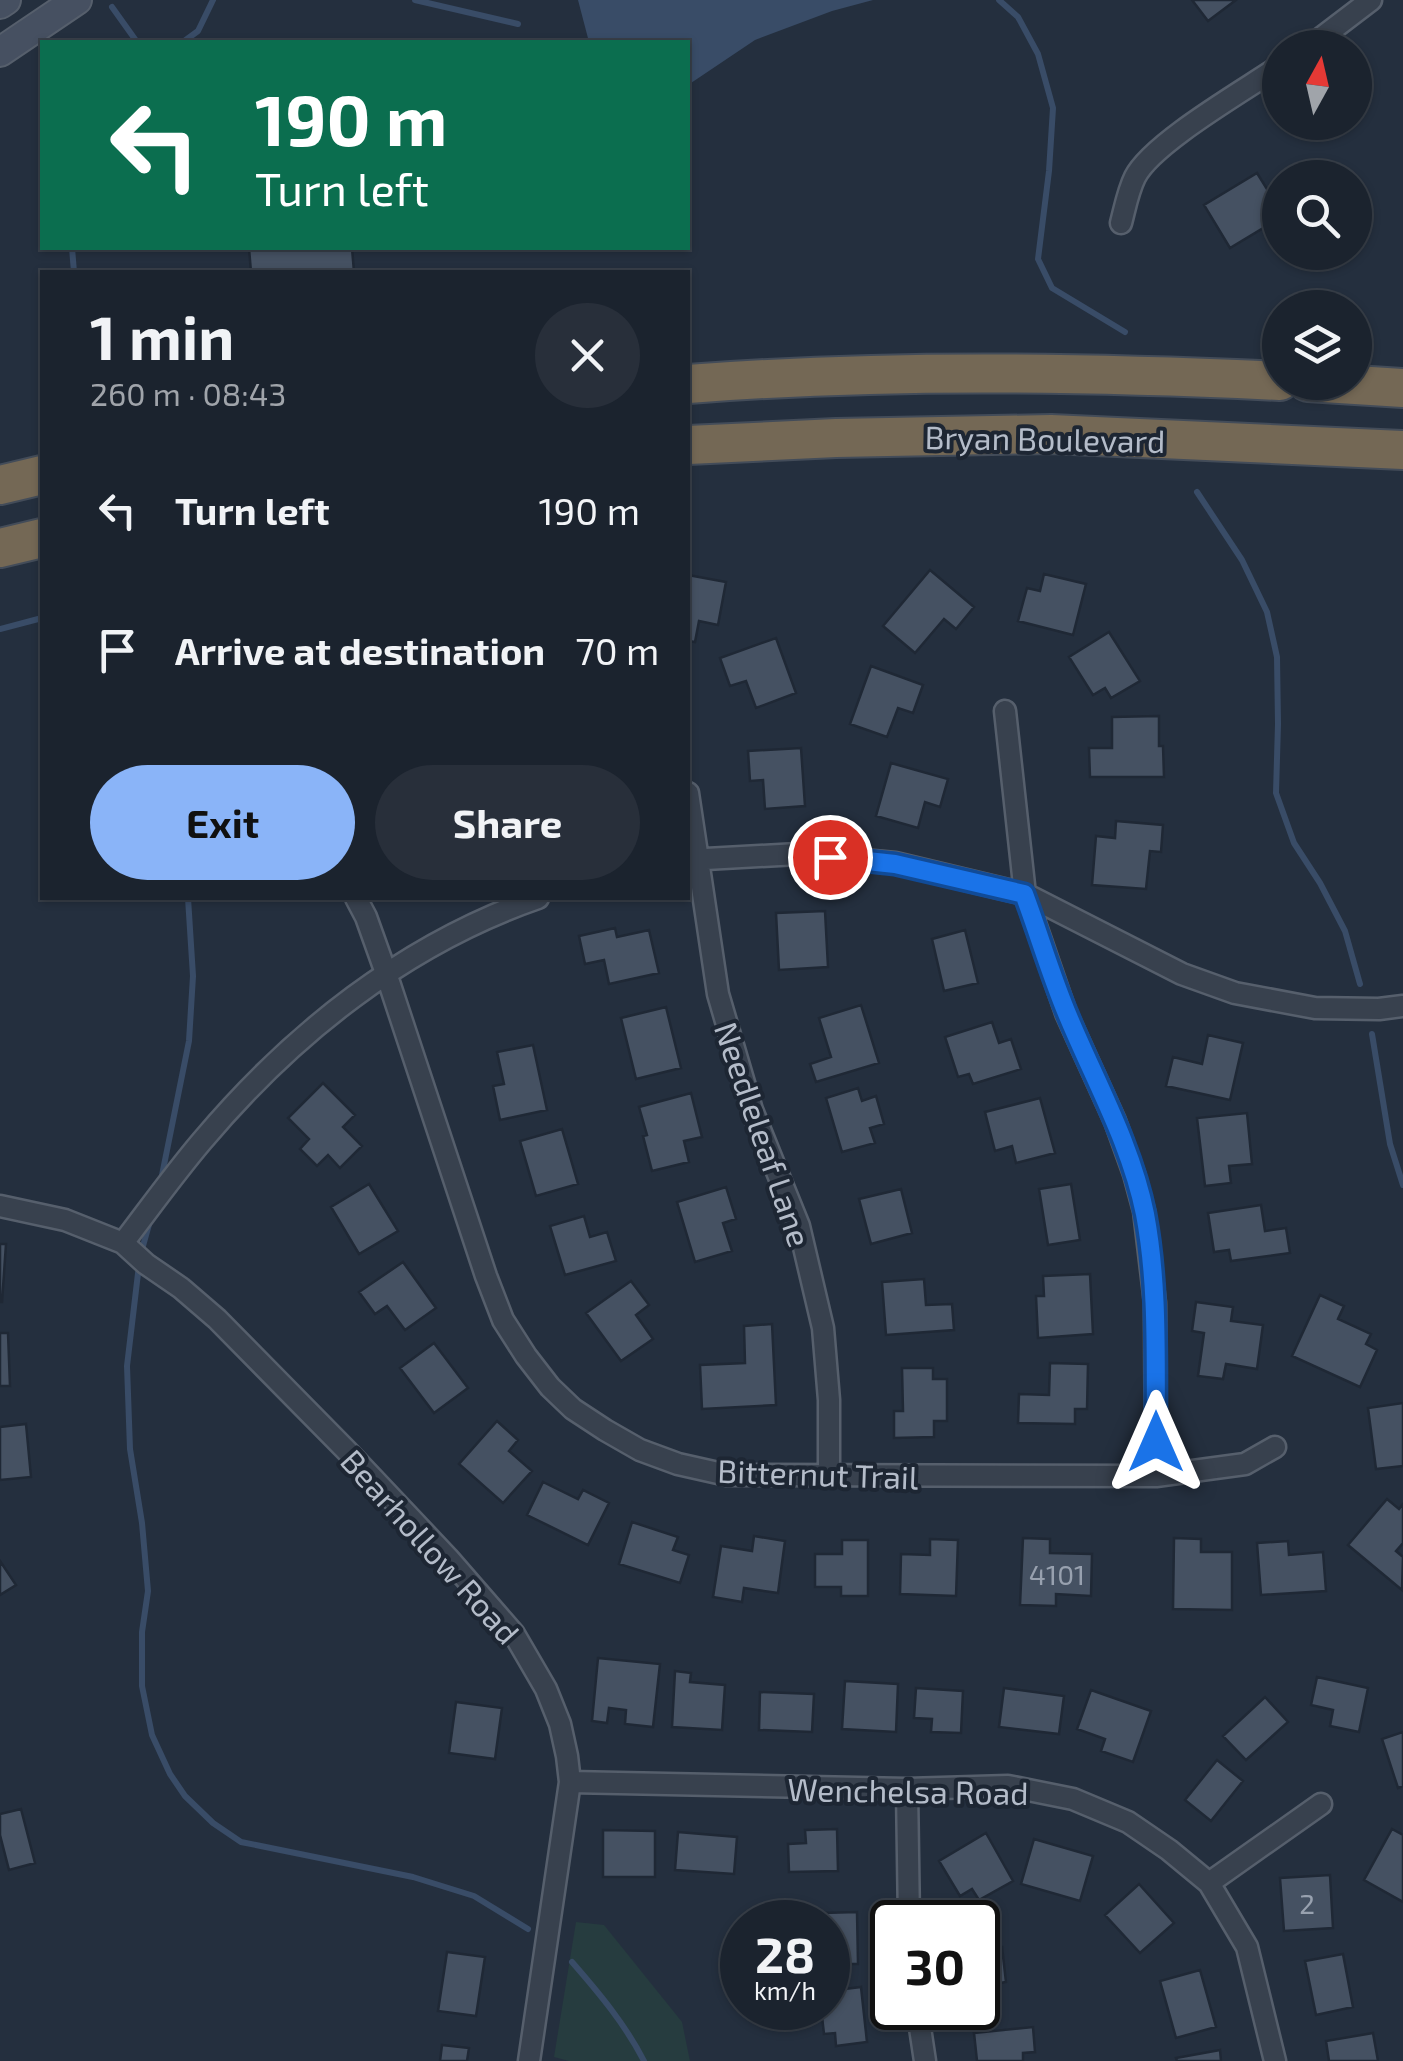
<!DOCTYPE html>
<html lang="en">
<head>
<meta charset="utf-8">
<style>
  :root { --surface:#1b232e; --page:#282f3a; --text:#f1f3f6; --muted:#a0a4aa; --line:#39404a; --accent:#8ab4f8 }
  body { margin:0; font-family:"Exo 2",sans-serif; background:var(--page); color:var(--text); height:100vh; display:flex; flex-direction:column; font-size:38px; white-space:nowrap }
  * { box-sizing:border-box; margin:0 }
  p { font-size:32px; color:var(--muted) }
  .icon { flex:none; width:55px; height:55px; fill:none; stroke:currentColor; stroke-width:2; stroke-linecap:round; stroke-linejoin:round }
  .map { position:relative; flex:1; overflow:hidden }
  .side { position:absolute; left:40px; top:270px; width:650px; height:630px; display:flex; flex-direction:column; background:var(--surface); border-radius:0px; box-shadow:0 2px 8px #0004,0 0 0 2px var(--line) }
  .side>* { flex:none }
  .banner { position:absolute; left:40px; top:40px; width:650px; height:210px; border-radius:0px; box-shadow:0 2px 8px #0004,0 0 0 2px var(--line); background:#0b6e4f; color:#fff; overflow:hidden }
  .needle { width:65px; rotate:8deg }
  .controls { position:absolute; left:1262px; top:30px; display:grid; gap:20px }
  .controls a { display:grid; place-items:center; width:110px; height:110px; border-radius:50%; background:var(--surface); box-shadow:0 2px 8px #0004,0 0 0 2px var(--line); font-size:50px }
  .speed { position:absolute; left:720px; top:1900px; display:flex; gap:20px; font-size:50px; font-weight:700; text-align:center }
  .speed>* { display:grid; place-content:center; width:130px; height:130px; border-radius:50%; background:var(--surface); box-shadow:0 2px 8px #0004,0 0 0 2px var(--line); line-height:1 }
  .speed small { font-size:25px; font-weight:400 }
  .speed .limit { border:5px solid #111; border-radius:15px; background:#fff; color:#111 }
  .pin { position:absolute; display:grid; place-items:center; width:85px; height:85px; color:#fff; margin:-42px; border:5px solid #fff; border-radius:50%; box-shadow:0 2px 10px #0007 }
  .me { position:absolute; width:110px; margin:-55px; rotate:0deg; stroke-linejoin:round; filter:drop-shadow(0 0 8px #0008) }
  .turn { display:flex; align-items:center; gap:35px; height:210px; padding:0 50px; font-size:45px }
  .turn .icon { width:130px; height:130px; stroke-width:2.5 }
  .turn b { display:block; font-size:70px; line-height:85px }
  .round { display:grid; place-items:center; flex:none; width:105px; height:105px; border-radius:52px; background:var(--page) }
  .head { display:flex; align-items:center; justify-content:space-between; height:170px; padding:0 50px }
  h1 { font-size:60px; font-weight:700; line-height:75px }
  .action { display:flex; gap:20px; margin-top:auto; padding:20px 50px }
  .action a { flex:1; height:115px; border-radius:60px; background:var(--accent); color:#111; font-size:40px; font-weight:700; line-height:115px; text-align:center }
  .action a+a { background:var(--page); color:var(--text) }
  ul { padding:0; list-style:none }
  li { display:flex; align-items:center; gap:30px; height:140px; padding:0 50px }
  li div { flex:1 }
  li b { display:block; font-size:38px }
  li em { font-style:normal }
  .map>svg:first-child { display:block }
  .green { fill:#263c3f }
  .water { fill:#394c67 }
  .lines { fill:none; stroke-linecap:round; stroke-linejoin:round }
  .stream { stroke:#394c67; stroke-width:6 }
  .building { fill:#455162; stroke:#1f2835; stroke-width:2.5 }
  .street-casing { stroke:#565f6c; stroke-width:25 }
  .secondary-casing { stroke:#565f6c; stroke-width:32 }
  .highway-casing { stroke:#434c59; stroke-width:42 }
  .street { stroke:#38414e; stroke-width:20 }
  .secondary { stroke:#465061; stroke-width:28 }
  .highway { stroke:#746855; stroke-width:38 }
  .route-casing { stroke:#114b97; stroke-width:25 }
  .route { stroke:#1a73e8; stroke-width:18 }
  .labels { text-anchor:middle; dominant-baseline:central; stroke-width:8; stroke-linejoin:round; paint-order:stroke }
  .number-label { font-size:28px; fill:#98a1af }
  .street-label { font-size:32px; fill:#b4bcc9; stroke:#1d2633 }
</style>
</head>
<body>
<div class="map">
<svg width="1403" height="2061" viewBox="0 0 1403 2061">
  <rect width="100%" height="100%" fill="#242f3e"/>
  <path class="green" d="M576,1922l28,3 78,97 8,39h-121l-15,-4z"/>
  <path class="water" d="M578,0h295l-41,11 -77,29 -67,45v-43h-99z"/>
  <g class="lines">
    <path class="stream" d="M415,0l103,24
      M999,0l19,17 20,37 15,54 -4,63 -11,88 14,29 73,44
      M112,7l25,35
      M183,42l15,-11 15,-31
      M72,248l2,24
      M1197,492l45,68 25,52 10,45 1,67 -2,69 18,50 26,40 25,48 15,53
      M0,629l42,-11
      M1372,1034l18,110 13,41
      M161,1180l28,-139 4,-65 -5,-78
      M141,1253l9,-32
      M139,1265l-12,101 3,83 12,74 6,68 -6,41v54l10,49 18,39 15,22 28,27 28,19 172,35 61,19 54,33
      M572,1962c27,31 53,62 72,99"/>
  </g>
  <path class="building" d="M1192,0h44l-28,21z
    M1257,173l23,37v8l-50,30 -26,-43z
    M249,248h103l2,24h-103z
    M930,570l44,37 -18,22 -12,-10 -29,34 -32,-27z
    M1044,574l42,10 -13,51 -55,-14 9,-33 13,3z
    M688,575l38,7 -8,43 -19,-4 -4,21 -7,-1z
    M1109,632l31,49 -29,17 -6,-10 -12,7 -24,-38z
    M776,638l20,55 -40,15 -10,-27 -16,5 -10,-28z
    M871,666l52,19 -10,28 -15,-5 -11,29 -37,-13z
    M1159,716v30h4l1,31h-74l-1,-29h23v-31z
    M801,748l4,58 -40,3 -2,-29 -13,1 -2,-30z
    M891,763l57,16 -8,28 -15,-5 -7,26 -42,-12z
    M1116,821l47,4 -2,27 -11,-1 -4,38 -54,-4 4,-49 19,2z
    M825,911l3,56 -49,3 -3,-57z
    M615,928l2,9 32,-7 10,43 -50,11 -5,-24 -19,4 -6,-28z
    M965,930l13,53 -34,8 -12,-52z
    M861,1005l18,58 -63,19 -6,-18 21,-7 -12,-39z
    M666,1007l15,61 -45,11 -15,-61z
    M992,1022l7,21 12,-4 10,30 -48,15 -4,-10 -11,3 -13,-40z
    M1208,1035l35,8 -13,57 -64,-14 7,-29 29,7z
    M533,1045l14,65 -47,10 -7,-34 11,-2 -7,-32z
    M323,1083l32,32 -12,12 19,19 -22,22 -12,-13 -11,11 -17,-17 9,-10 -21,-21z
    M858,1088l4,13 14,-5 8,28 -14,4 5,15 -33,9 -16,-54z
    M691,1093l11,44 -18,4 5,21 -37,9 -9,-35 4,-1 -8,-28z
    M1040,1098l15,55 -39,10 -4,-17 -17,5 -10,-39z
    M1247,1113l5,51 -23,2 2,17 -26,3 -8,-68z
    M562,1129l16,55 -42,12 -16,-55z
    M369,1184l29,47 -39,23 -28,-47z
    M1071,1184l9,56 -32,5 -9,-56z
    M726,1187l10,32 -13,4 9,28 -37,11 -18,-60z
    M901,1189l11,44 -41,11 -12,-45z
    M1261,1205l4,26 21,-3 4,25 -59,8 -2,-11 -15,2 -6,-39z
    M584,1216l6,21 17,-5 9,29 -51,14 -15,-49z
    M0,1244h6l-4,58h-2z
    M403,1262l33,46 -31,22 -18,-24 -12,8 -16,-22z
    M1090,1274l3,60 -55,4 -2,-42h8l-1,-20z
    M924,1279l2,26 26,-1 2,26 -68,5 -4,-53z
    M631,1281l18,24 -13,10 17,24 -32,22 -35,-48z
    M1320,1295l24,11 -6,13 33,15 -5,10 11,6 -17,37 -68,-31z
    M1196,1302l37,5 -2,14 32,4 -6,44 -31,-5 -3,15 -25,-3 6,-43 -12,-2z
    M772,1324l4,81 -74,4 -2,-44 45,-2 -1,-37z
    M0,1333h8l2,53h-10z
    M434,1343l34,45 -34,25 -34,-45z
    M1050,1363l38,1 -1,45h-12v15l-57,-1 1,-29 30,1z
    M902,1368h31v11h14v42h-13v16l-40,1v-27h9z
    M1403,1403v63l-27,3 -8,-61z
    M497,1421l21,19 -9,11 23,20 -29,32 -44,-39z
    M26,1424l5,53 -31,3v-53z
    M543,1482l35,17 5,-9 26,13 -21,42 -61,-30z
    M1387,1499l12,10 4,-5v39l-7,8 7,6 -1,33 -54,-45z
    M632,1522l46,15 -5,13 16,5 -9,28 -61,-19z
    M754,1536l31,5 -7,52 -34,-5 -2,14 -29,-5 8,-51 31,5z
    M1023,1538l27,1v14l42,1 -1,42 -35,-2v12l-36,-1z
    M1174,1538l27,1v13h31v58l-59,-1z
    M930,1539l28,1 -2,56 -56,-2 1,-40 29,1z
    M842,1540h26v56h-27v-9h-26v-33h27z
    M1288,1541l1,14 34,-3 3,39 -65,4 -4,-52z
    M0,1561l16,24 -16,10z
    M598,1658l62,6 -7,63 -28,-3 1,-14 -17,-2 -2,15 -15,-2z
    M675,1671l16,2 -1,9 35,3 -3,45 -50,-3z
    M1317,1677l51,11 -9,44 -29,-6 3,-16 -22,-5z
    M845,1681l53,3 -2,48 -54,-3z
    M916,1688l47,3 -2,42 -30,-1 1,-13 -18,-1z
    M1004,1688l60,8 -5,38 -60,-7z
    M1091,1690l60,21 -18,51 -32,-11 4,-12 -28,-10z
    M760,1692l54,2 -2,38 -53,-2z
    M1265,1697l23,25 -42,38 -23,-24z
    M456,1702l46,6 -7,51 -46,-6z
    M1403,1732v54l-5,2 -16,-49z
    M1217,1760l26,21 -32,40 -26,-21z
    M21,1809l14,54 -26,7 -9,-35v-21z
    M837,1829l1,42 -49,1 -1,-28 18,-1 -1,-13z
    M1392,1829l11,6v67l-39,-22z
    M603,1830l52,1v46h-52z
    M678,1832l59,5 -3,37 -59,-4z
    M986,1833l27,48 -34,19 -7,-11 -12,7 -21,-35z
    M1034,1839l59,17 -13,45 -59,-17z
    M1330,1875l3,53 -49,3 -4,-53z
    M1139,1884l35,39 -34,30 -35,-38z
    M857,1912l1,52h-30v-42h-5l-1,-9z
    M1002,1947l4,35 -13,2 2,15 -17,2v-52z
    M447,1952l38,5 -9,59 -38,-5z
    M1343,1954l10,53 -37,8 -11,-54z
    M1200,1970l16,57 -40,11 -16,-57z
    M861,1987l6,55 -31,4 -1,-13 -11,1 -3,-26h7v-17z
    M1033,2027l2,25 -12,1v8h-46l-3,-28z
    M1373,2033l5,28h-49l-3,-20z
    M442,2045l27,3 -2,13h-27z
    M1220,2050l1,11h-44l-1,-3z"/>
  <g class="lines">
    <defs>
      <path id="street" d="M1308,48l63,-48
        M1121,223c4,-15 7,-32 14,-46 17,-34 110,-87 145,-111
        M1005,711l20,183 41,119 49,108 19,53 10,37 11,92 1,173
        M688,793l30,201 34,116 47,116 24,102 6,72v76
        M688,860l110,-6 97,9 130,31 157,80 53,19 80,15 64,1 24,-3
        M356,898l10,19 20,56 100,303 17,44 23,36 24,31 23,22 32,21 35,20 38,14 49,11 429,1 89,-12 30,-17
        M0,1206l65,14 58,23 23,21 35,24 36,31 130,132 101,107 66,76 32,55 14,35 7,32 3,26 -41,279
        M123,1243c26,-34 51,-69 79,-102 90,-107 203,-197 336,-243
        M570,1782l337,7 101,-3 65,13 55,23 41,28 40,33 38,64 28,114
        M907,1789l2,133
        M1209,1883l112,-79
        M917,2008l8,53"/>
      <path id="secondary" d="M0,4l6,-4
        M0,52l77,-52"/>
      <path id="highway" d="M1308,382l95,6
        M688,384c197,-15 394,-12 592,-3
        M688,445l148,-7 215,-4 352,16
        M0,485l42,-10
        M0,548l42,-10"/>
    </defs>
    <use href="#street" class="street-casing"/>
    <use href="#secondary" class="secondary-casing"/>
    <use href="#highway" class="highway-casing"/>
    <use href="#street" class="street"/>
    <use href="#secondary" class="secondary"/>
    <use href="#highway" class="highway"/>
  </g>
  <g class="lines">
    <defs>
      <path id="route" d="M830,857l65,7 129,30c15,40 27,82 44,122 27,65 63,128 77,198 14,75 10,152 11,228"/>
    </defs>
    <use href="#route" class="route-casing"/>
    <use href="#route" class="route"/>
  </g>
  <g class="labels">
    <g class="number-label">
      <text x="1057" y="1574">4101</text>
      <text x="1307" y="1903">2</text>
    </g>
    <g class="street-label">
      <text transform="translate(1045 438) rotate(1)">Bryan Boulevard</text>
      <text transform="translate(764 1134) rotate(71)">Needleleaf Lane</text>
      <text transform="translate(818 1473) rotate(2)">Bitternut Trail</text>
      <text transform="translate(431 1546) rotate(48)">Bearhollow Road</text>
      <text transform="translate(908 1790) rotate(1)">Wenchelsa Road</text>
    </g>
  </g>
</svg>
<div class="controls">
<a><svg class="needle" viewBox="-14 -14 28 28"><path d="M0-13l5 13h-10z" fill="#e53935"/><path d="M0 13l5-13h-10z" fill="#a0a4aa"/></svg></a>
<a><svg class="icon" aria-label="search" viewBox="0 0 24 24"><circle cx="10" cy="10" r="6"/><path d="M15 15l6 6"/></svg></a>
<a><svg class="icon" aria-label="layers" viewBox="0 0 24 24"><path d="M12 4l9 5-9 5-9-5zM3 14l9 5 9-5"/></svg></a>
</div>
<div class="speed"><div>28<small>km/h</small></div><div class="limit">30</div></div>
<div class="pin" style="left:830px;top:857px;background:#d93025"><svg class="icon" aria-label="arrive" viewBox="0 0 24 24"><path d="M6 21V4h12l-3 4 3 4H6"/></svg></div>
<svg class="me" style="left:1156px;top:1442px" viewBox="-20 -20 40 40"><path d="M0-17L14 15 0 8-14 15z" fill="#1a73e8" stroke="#fff" stroke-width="4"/></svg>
<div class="banner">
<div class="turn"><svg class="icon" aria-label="left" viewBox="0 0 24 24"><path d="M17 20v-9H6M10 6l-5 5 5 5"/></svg><div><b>190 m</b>Turn left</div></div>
</div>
<section class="side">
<div class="head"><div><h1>1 min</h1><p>260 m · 08:43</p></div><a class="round"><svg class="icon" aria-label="close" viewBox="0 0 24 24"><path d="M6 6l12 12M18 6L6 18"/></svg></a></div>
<ul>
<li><svg class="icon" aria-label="left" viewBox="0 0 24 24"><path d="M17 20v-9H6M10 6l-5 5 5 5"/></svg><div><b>Turn left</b></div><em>190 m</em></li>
<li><svg class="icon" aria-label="arrive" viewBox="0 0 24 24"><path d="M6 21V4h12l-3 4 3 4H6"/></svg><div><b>Arrive at destination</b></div><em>70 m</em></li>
</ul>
<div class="action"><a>Exit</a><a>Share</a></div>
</section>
</div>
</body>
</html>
